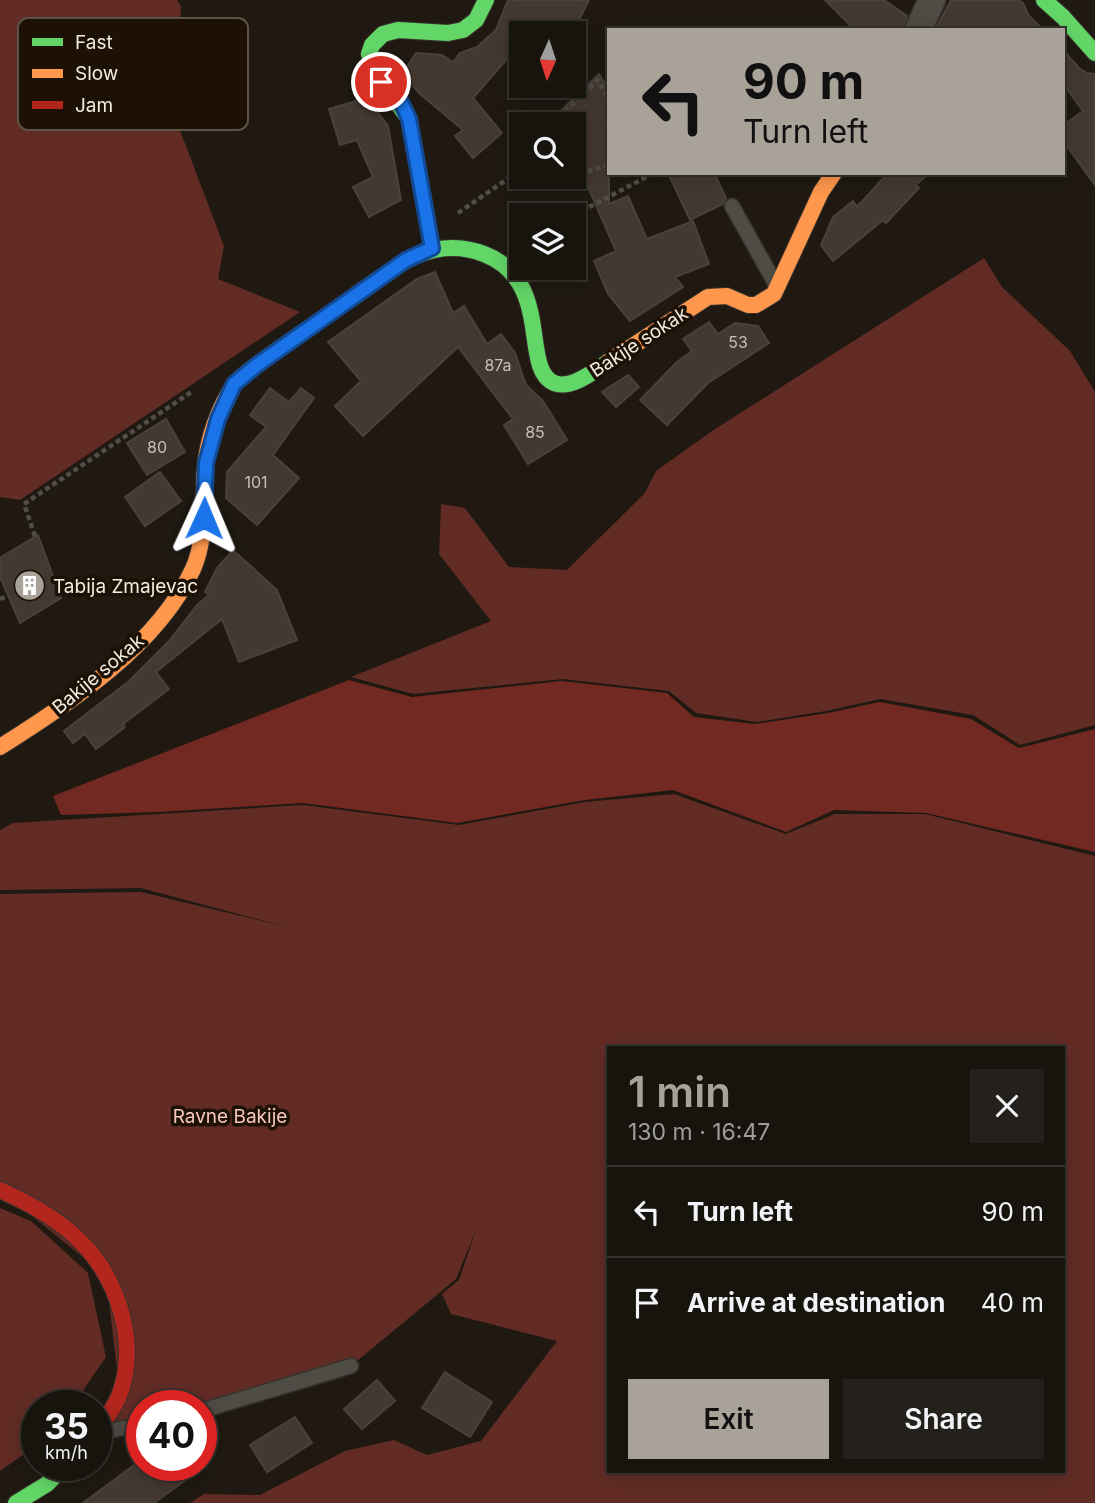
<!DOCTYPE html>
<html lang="en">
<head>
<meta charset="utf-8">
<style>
  :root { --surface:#17130d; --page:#24201b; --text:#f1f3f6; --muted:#9e9e9d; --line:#36322e; --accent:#a9a299 }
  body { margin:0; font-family:Inter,sans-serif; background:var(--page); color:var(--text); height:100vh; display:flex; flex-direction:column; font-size:26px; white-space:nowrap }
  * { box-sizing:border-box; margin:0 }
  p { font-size:23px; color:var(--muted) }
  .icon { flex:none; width:38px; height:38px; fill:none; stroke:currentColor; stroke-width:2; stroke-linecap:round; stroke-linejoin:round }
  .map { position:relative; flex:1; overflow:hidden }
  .sheet { position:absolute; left:607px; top:1046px; width:458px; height:427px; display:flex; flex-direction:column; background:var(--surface); border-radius:0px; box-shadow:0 4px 18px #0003,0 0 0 2px var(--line) }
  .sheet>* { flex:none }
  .hud { position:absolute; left:607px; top:28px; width:458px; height:147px; border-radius:0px; box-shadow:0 4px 18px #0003,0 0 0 2px var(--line); background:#a9a299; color:#111; overflow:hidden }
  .needle { width:46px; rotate:183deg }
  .fabs { position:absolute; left:509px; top:21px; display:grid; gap:14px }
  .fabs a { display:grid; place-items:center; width:77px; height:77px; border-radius:0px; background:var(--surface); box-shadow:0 4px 18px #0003,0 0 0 2px var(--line); font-size:35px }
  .speed { position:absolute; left:21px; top:1390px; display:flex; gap:14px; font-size:35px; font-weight:700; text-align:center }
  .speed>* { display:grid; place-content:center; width:91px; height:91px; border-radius:50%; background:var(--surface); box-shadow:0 4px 18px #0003,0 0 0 2px var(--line); line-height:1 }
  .speed small { font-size:18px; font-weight:400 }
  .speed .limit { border:10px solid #d22; background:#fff; color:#111 }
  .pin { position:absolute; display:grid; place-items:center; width:60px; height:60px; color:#fff; margin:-30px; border:4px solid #fff; border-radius:50%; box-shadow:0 2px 7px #0007 }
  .me { position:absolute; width:77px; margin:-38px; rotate:1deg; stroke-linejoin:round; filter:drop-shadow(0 0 5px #0008) }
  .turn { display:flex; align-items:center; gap:24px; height:147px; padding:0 21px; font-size:32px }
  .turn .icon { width:91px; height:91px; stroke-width:2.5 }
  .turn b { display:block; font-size:49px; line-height:60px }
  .round { display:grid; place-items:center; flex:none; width:74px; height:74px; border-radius:0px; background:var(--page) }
  .headline { display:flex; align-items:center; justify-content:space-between; height:119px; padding:0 21px }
  h1 { font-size:42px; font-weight:600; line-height:52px; color:var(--accent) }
  .button { display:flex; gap:14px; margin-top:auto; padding:14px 21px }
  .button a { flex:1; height:80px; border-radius:0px; background:var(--accent); color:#111; font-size:28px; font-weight:600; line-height:80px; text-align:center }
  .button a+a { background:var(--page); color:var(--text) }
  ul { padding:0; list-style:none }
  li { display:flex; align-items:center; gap:21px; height:91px; padding:0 21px; border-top:2px solid var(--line) }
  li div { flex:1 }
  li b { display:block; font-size:26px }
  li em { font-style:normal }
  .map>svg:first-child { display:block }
  .green { fill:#622c25; fill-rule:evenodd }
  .forest { fill:#722921 }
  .building { fill:#443930; stroke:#49423c; stroke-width:2 }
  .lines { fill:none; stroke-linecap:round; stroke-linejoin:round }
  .lane-casing { stroke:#37322d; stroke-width:17 }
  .street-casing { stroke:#37322d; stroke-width:29 }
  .fast-casing { stroke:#37322d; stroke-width:18 }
  .slow-casing { stroke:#37322d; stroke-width:18 }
  .jam-casing { stroke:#37322d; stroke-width:18 }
  .path { stroke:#524e47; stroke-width:4.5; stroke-dasharray:5 3.5; stroke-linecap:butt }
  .lane { stroke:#4f4b45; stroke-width:14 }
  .street { stroke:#4f4b45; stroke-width:26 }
  .fast { stroke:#63d668; stroke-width:16 }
  .slow { stroke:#ff974d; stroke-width:16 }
  .jam { stroke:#b3261e; stroke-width:16 }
  .route-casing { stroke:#114b97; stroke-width:18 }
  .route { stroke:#1a73e8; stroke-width:12 }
  .labels { text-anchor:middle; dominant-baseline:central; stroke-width:7; stroke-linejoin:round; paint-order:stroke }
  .number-label { font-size:16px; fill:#c7bfb6 }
  .street-label { font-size:19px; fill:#f3ece2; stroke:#1c1104 }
  .poi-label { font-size:19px; fill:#f3ece2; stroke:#1c1104; text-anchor:start }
  .park-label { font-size:19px; fill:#f9c7bf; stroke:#1c1104 }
  .key { fill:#1c1104; stroke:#5c5347; stroke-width:2 }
  .key-label { font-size:19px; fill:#f3ece2 }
</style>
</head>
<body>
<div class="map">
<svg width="1095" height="1503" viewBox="0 0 1095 1503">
  <rect width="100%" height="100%" fill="#1f1911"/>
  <path class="green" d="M0,0h177l4,6 -8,106 51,134 -6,33 82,33 -280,188 -20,-3z
    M984,258l18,29 68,64 25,41v333l-75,20 -47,-30 -93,-16 -54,12 -69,11 -61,-9 -27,-22 -106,-12 -150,15 -62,-17 140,-56 -52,-67 2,-50 24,4 44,59 58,3 78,-77 11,-22 56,-40z
    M674,794l112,40 49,-20h90l170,42v647h-905l14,-9 56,1 85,-44 49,-11 33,15 54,-14 76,-100 -106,-27 -9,-20 17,-14 17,-50 -20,49 -105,87 -150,39h-59v19l-46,10 24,-39 -14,-119 -106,-86v-296l141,-2 150,36 -150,-40 -141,2v-60l13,-7 290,-18 156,20 126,-23zM609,1048h455v424h-455z
    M0,1208l31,13 57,52 18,84 -33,48h-36v40l-37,26z"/>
  <path class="forest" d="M349,680l63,17 150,-16 105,12 27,24 61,7 73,-11 52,-11 91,17 48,29 76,-19v123l-169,-39 -92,-3 -48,22 -113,-42 -88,10 -128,23 -154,-20 -144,9 -98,3 -8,-19z"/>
  <path class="building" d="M508,0h81l-15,30 2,3h-54l-1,14 -2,-2 -46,53 29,35 -29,25 -18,-22 8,-6 -44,-37 -16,-20 13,-20 26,2 11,7 7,-9 17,-6 19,-17z
    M825,0h59l23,16 -4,14h-48z
    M951,0h66l6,3 6,13 15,14h-109z
    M1064,51l15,17 8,5 8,1v111l-31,-43v-17l19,-14 -19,-26z
    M599,74l10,17v113l19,-8 19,43 46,-18 16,43 -34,13 8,10 -53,34 -22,-27 -14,-33 22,-10 -28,-64 -7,2 -7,-10v-55h-27z
    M367,98l21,28 13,74 -32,17 -16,-30 20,-10 -16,-37 -17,5 -11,-36z
    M668,173h46l12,25 -3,6 -33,16z
    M888,173h41l-13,12 3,3 -33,35 -3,-3 -50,41 -12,-16 12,-28 20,-16 4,6z
    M435,272l18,41 11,-7 23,38 14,-10 14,19 11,32 17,16 24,39 -39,24 -24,-39 9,-6 -55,-72 -95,89 -28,-30 26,-25 -33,-39 89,-63z
    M709,322l9,12 17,-11 23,3 11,17 -61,40 -41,42 -27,-25 37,-38 15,-11 -9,-12z
    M628,375l11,12 -23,20 -14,-15z
    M270,388l19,14 12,-14 13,10 -41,57 26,23 -42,47 -31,-27 1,-26 39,-45 -16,-12z
    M166,419l19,33 -38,23 -20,-32z
    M160,472l21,29 -36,25 -20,-29z
    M38,535l23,63 -41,25 -20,-46v-19z
    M233,550l44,40 20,50 -58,22 -17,-43 -66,53 13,17 -46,35 2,3 -29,22 -11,-15 -12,9 -9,-12 64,-49 41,-41 29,-37 11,-9 -4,-3 12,-24z
    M445,1372l47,30 -22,35 -48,-29z
    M377,1380l18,21 -33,28 -18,-20z
    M295,1417l17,26 -45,29 -17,-27z
    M134,1465h38l12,16 -30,22h-71z"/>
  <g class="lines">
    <defs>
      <path id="lane" d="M732,206l43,77
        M201,1411l150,-45
        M104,1432l38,-8"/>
      <path id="street" d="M918,30l14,-30"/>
      <path id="fast" d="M1044,0l19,17 32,36
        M432,248l-23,-129 -34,-46 -6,-19 3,-9 11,-11 15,-4 50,3 15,-3 13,-10 10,-20
        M350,299l56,-39c26,-12 50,-17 78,-6 70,27 36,115 70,129 17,7 40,-12 54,-21
        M16,1503l31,-19 18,-19"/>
      <path id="slow" d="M608,362l100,-65 19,-1 21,9h8l18,-11 47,-102 13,-19
        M0,747c70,-44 157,-101 193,-178 14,-31 9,-67 12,-100 2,-28 13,-62 30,-85 10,-13 28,-23 41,-33 25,-17 49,-34 74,-52"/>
      <path id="jam" d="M0,1190c29,13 59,29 81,52 38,38 58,103 38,154 -5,13 -15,24 -23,36"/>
    </defs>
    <use href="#lane" class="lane-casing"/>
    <use href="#street" class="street-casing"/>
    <use href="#fast" class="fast-casing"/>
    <use href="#slow" class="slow-casing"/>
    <use href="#jam" class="jam-casing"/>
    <path class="path" d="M553,124l45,-44 11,21
      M574,168l4,6 31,-9
      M458,213l64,-44
      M574,215l80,-42
      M35,536l-11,-32 169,-113
      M0,599l8,-3"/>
    <use href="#lane" class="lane"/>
    <use href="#street" class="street"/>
    <use href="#fast" class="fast"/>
    <use href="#slow" class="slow"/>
    <use href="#jam" class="jam"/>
  </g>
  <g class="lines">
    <defs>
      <path id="route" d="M204,518l2,-55 12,-44 16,-35 23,-19 149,-105 26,-12 -23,-129 -8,-17 -20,-20"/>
    </defs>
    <use href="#route" class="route-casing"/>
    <use href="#route" class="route"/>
  </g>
  <defs>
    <symbol id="building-disc" viewBox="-11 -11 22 22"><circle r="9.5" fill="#a9a299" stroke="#1c1104"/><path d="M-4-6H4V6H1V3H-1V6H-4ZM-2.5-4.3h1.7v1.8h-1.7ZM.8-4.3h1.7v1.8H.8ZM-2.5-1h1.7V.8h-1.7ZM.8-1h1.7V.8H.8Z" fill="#fff"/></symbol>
  </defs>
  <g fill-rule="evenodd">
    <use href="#building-disc" x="12" y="568" width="35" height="35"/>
  </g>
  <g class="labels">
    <g class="number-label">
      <text x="738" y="342">53</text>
      <text x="498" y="365">87a</text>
      <text x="535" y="432">85</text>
      <text x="157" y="447">80</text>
      <text x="256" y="482">101</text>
    </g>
    <g class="street-label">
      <text transform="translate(639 342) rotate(-33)">Bakije sokak</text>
      <text transform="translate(98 674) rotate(-40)">Bakije sokak</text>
    </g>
    <g class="poi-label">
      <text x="53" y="586">Tabija Zmajevac</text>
    </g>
    <g class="park-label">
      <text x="230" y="1116">Ravne Bakije</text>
    </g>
  </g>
  <rect x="18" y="18" width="230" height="112" rx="10" class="key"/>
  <rect x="32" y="38" width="31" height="8" fill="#63d668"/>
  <rect x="32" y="69" width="31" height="9" fill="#ff974d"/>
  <rect x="32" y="101" width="31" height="8" fill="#b3261e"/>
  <g class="key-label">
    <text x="75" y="49">Fast</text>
    <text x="75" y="80">Slow</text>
    <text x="75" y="112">Jam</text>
  </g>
</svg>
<div class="fabs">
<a><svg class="needle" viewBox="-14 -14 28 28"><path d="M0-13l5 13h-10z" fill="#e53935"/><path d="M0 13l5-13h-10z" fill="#9e9e9d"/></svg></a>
<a><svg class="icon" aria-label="search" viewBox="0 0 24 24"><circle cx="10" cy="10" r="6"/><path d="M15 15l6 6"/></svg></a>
<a><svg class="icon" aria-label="layers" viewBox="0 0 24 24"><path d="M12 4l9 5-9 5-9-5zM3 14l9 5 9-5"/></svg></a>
</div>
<div class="speed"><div>35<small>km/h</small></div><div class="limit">40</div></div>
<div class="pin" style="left:381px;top:82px;background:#d93025"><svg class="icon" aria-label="arrive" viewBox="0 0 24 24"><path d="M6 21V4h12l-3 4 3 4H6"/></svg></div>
<svg class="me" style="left:204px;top:518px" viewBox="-20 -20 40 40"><path d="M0-17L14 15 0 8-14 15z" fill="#1a73e8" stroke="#fff" stroke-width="4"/></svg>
<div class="hud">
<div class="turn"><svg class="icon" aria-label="left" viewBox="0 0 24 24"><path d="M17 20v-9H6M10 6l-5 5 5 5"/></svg><div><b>90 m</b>Turn left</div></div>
</div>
<section class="sheet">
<div class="headline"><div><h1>1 min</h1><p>130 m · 16:47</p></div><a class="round"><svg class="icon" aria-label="close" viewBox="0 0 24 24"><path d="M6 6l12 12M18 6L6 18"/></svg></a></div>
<ul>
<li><svg class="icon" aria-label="left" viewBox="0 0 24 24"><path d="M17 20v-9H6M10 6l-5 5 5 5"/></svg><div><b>Turn left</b></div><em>90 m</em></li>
<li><svg class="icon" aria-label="arrive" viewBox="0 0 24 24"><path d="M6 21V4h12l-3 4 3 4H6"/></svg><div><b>Arrive at destination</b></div><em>40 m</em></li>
</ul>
<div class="button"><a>Exit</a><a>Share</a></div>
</section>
</div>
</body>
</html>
